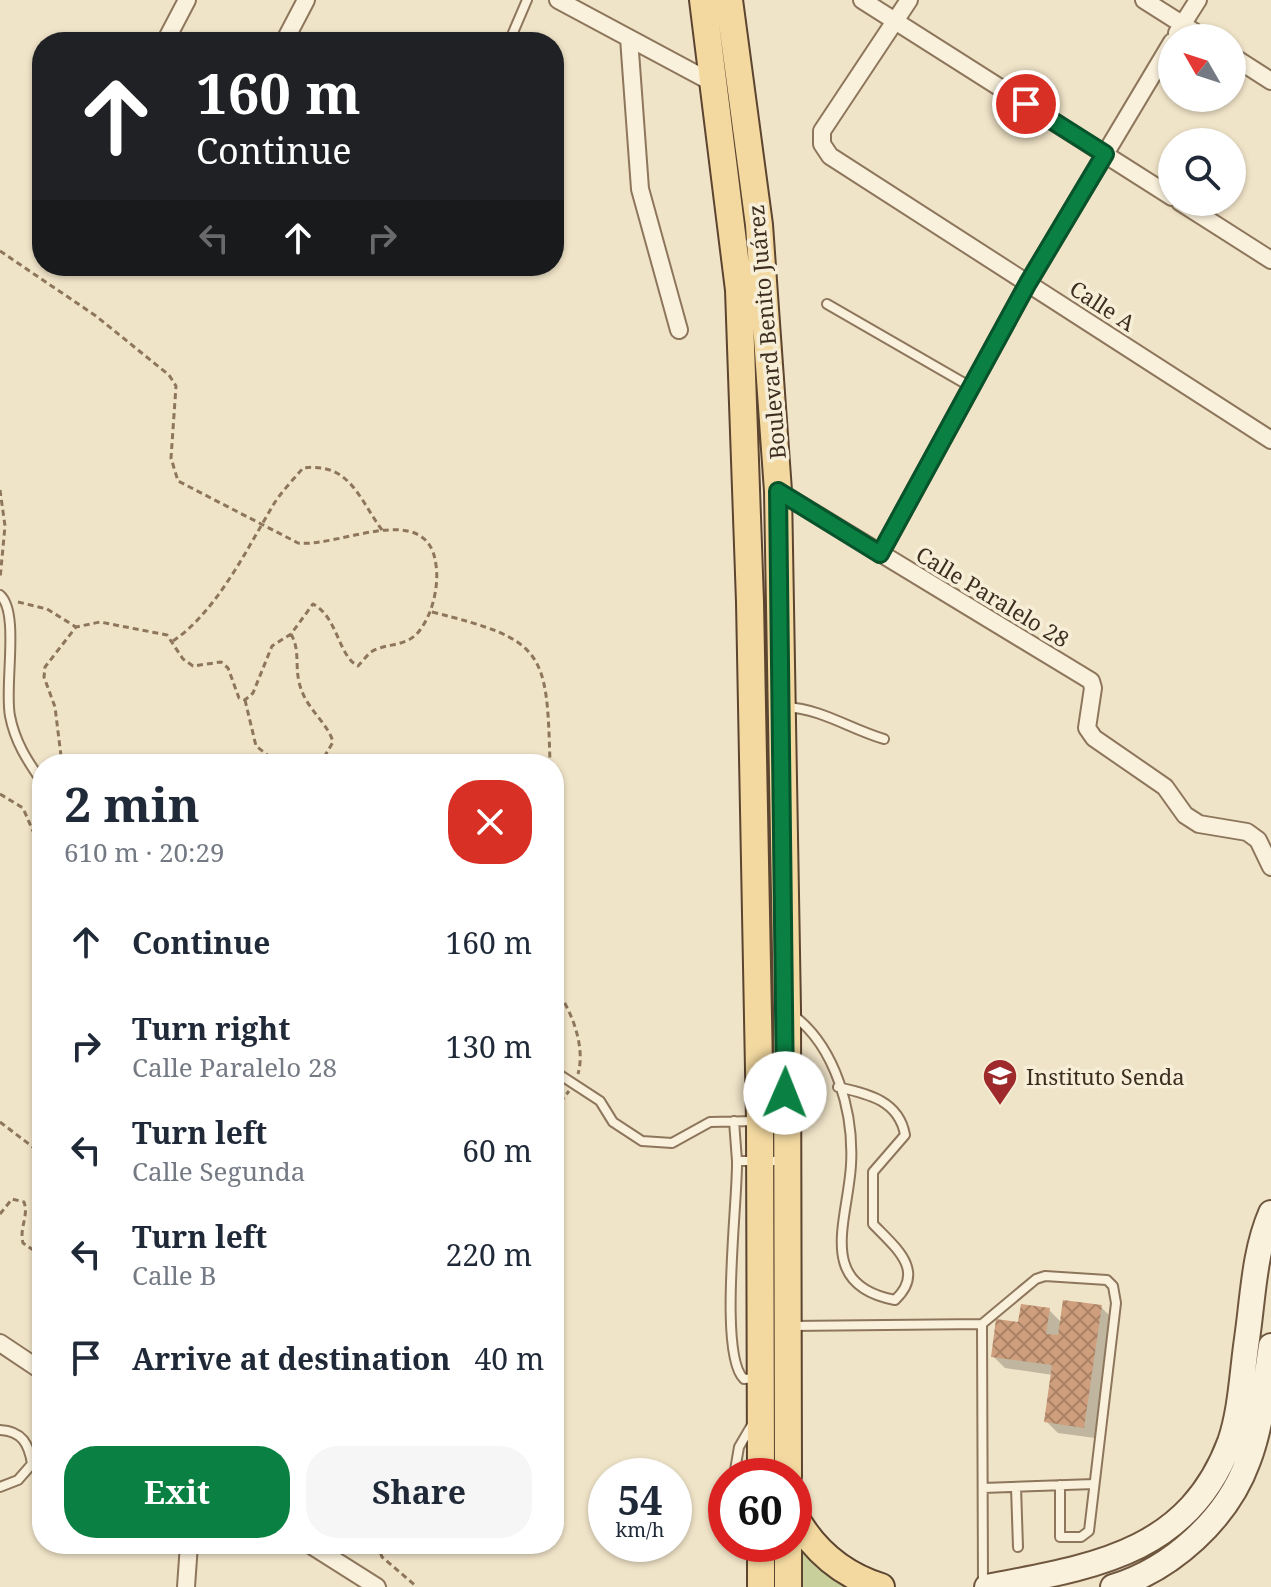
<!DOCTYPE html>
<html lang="en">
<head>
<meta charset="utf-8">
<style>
  :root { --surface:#fff; --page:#f6f6f7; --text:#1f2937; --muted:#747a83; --accent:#0b8043 }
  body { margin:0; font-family:"Noto Serif",serif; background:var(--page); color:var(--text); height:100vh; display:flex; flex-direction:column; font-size:30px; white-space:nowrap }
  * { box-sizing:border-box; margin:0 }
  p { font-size:26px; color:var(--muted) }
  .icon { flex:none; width:44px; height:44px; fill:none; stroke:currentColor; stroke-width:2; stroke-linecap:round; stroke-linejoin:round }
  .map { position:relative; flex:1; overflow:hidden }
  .sheet { position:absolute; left:32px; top:754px; width:532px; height:800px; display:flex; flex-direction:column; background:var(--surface); border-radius:32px; box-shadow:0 2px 6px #0004 }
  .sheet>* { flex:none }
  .guide { position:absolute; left:32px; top:32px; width:532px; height:244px; border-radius:32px; box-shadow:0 2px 6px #0004; background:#202124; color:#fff; overflow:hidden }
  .needle { width:52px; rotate:309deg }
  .controls { position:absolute; left:1158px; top:24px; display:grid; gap:16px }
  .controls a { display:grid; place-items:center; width:88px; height:88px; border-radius:50%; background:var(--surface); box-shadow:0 2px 6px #0004; font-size:40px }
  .speed { position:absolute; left:588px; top:1458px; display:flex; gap:16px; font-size:40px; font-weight:700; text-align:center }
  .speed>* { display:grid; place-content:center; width:104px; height:104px; border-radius:50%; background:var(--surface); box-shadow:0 2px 6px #0004; line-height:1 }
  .speed small { font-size:20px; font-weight:400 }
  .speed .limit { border:12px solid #d22; background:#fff; color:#111 }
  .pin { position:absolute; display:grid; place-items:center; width:68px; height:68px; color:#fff; margin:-34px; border:4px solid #fff; border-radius:50%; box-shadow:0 2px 8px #0007 }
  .me { position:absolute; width:88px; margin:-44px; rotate:1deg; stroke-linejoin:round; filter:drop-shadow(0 0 6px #0008) }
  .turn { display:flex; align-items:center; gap:28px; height:168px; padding:0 32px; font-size:36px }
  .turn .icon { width:104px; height:104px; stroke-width:2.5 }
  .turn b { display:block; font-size:56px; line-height:68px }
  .lanes { display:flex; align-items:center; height:76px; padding:0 32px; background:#0003; justify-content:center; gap:40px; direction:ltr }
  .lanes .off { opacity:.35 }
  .round { display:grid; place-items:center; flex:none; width:84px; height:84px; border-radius:32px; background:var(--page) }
  .overview { display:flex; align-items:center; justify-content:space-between; height:136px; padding:0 32px }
  h1 { font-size:48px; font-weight:700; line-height:60px }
  .button { display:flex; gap:16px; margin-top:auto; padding:16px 32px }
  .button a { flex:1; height:92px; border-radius:32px; background:var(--accent); color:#fff; font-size:32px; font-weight:700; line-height:92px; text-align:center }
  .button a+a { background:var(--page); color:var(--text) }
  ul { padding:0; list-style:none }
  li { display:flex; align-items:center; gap:24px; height:104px; padding:0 32px }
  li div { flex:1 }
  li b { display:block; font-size:30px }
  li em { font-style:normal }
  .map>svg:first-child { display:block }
  .green { fill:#c9cf9b }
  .shadow { fill:#0003 }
  .building { fill:url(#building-cross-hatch) }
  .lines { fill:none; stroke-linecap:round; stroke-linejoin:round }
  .service-casing { stroke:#8d765c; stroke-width:12 }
  .minor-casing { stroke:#8d765c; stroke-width:20 }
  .secondary-casing { stroke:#6f573f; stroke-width:28 }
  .primary-casing { stroke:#5b4430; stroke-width:30 }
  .path { stroke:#8d765c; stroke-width:3; stroke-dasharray:6 4; stroke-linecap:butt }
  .service { stroke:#faf1dc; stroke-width:8 }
  .minor { stroke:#faf1dc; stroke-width:16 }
  .secondary { stroke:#faf1dc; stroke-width:24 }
  .primary { stroke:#f3d9a0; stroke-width:26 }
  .route-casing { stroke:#07532c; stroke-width:20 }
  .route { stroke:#0b8043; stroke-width:14 }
  .labels { text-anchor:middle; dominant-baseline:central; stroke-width:7; stroke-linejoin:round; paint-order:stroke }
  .street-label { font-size:22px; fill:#3d2e20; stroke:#f7eed8 }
  .poi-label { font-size:22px; fill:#3d2e20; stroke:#f7eed8; text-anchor:start }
</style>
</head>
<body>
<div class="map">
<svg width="1271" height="1587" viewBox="0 0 1271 1587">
  <defs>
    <pattern id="building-cross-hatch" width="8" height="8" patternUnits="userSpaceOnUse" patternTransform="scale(2)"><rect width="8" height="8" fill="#cf9f7d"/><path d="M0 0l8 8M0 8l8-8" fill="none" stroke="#a98266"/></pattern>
  </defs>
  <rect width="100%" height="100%" fill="#f0e4c8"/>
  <path class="green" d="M803,1543l56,44h-57z"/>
  <path class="shadow" d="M1101,1307l12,12 -18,119 -37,-5 -12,-12 7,-46 -48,-7 -12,-12 27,-31 29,-15 13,13z"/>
  <path class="building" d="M1063,1300l39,5 -18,123 -40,-6 8,-57 -61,-8 5,-38 22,3 3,-18 29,4 -4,26 12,1z"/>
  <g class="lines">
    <defs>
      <path id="service" d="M509,42l18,-42
        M827,304l144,83
        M0,595c20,17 4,92 10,121 5,26 17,44 32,66
        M786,707c36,2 64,22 98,32
        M793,1015c43,32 61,98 58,150 -3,55 -36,120 44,135 31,-29 1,-52 -22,-76v-52l32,-37c-6,-34 -36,-41 -67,-48
        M554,1071l46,30 13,21 29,19 30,2 38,-21 45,-1
        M734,1121l3,40h48
        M737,1161c1,39 -19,195 7,218l14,-1
        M982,1324l54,-45 9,-3 62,4 6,6 3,17 -27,228 -8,6h-21v-52
        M790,1326l192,-2 1,262
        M0,1430c22,1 29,14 32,34l-14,16 -18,7
        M734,1476l5,-29 14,-24
        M1016,1487l2,60
        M983,1488l111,-4"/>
      <path id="minor" d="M558,0l155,83
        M862,0l310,197
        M909,0l-87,131v13l8,12 441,284
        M1144,0l60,38
        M1177,33l21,-33
        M629,38l11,151 39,141
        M165,42l22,-42
        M284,42l22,-42
        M1232,56l39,25
        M1180,202l91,58
        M778,491l313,190 2,7 -6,40 7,10 71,49 20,28 14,9 48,8 11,8 13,27
        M880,554l148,-271 144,-241
        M0,1343l42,28
        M309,1544l68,43
        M186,1587l3,-43"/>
      <path id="secondary" d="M987,1587c103,-20 201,-32 243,-145 11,-32 12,-69 17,-103 6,-41 7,-87 24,-126
        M1113,1587c59,-18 114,-68 135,-126 14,-37 17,-77 23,-115"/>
      <path id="primary" d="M703,0l36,290 11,312 10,519 1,355
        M729,0l30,225 19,266 9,519 1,466
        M794,1515c19,35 49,60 87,72
        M788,1544v43
        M761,1587v-43"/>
    </defs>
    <use href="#service" class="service-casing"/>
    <use href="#minor" class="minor-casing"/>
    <use href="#secondary" class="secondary-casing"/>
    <use href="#primary" class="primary-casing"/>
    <path class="path" d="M0,251l96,65 73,59 7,11 -5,72 7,23 120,62c41,5 130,-45 138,22 3,20 -3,48 -16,65 -13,18 -33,12 -49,22 -4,3 -9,10 -13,14 -20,-10 -20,-49 -45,-62l-22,30 -19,12 -19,47 -8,7 -6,-2 -11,-30 -7,-6 -28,4 -10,-7 -16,-24 -67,-13 -24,5 -31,40 -1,10 11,30 6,49 9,8
      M0,490l5,36 -5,53
      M18,602l29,7 29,18
      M432,612c113,28 115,39 118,152
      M291,634c9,16 4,30 8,48 6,27 28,39 34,60l-13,22
      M173,641c43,-29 73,-90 99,-134 8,-14 21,-27 31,-39 47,-6 56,31 79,62
      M245,700l11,46 23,18
      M0,794l23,14 19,44
      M554,986c17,23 32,60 24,88
      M554,1110l15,-19
      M0,1122l42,32
      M0,1214l12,-15 12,3c5,14 -5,26 -1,41l19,13
      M377,1544l5,13 35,30"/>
    <use href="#service" class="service"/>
    <use href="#minor" class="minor"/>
    <use href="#secondary" class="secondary"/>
    <use href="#primary" class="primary"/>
  </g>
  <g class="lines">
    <defs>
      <path id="route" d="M785,1093l-7,-602 102,63 148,-271 77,-129 -79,-50"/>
    </defs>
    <use href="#route" class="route-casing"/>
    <use href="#route" class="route"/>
  </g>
  <defs>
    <symbol id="school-pin" viewBox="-11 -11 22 30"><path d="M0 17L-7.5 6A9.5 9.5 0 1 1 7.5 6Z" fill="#9e2a2b" stroke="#f7eed8"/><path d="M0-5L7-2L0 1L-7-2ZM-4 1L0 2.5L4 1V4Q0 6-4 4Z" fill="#fff"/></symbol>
  </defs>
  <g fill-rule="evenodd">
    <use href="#school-pin" x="980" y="1056" width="40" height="54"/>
  </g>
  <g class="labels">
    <g class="street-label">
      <text transform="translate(1103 305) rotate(33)">Calle A</text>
      <text transform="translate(766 332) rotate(-95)">Boulevard Benito Juárez</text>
      <text transform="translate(993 596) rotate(31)">Calle Paralelo 28</text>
    </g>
    <g class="poi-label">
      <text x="1026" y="1076">Instituto Senda</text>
    </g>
  </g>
</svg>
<div class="controls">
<a><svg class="needle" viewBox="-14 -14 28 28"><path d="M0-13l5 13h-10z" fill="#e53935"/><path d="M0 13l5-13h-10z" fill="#747a83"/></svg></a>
<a><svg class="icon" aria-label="search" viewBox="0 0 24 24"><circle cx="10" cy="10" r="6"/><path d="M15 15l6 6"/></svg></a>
</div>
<div class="speed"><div>54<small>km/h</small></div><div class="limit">60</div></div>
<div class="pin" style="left:1026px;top:104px;background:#d93025"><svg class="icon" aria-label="arrive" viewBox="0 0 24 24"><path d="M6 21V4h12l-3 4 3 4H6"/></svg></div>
<svg class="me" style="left:785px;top:1093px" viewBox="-20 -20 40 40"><circle r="19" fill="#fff"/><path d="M0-13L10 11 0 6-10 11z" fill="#0b8043"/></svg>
<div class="guide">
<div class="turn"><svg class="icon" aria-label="ahead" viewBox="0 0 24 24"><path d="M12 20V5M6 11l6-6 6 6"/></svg><div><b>160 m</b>Continue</div></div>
<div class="lanes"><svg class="icon off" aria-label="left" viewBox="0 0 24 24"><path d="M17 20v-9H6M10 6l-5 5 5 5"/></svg><svg class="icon" aria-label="ahead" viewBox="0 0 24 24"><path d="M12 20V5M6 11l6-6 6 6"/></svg><svg class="icon off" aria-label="right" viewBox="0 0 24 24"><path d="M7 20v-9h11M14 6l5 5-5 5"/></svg></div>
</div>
<section class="sheet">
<div class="overview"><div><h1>2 min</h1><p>610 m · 20:29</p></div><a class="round" style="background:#d93025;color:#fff"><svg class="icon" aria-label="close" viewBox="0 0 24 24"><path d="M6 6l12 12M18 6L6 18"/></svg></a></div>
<ul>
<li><svg class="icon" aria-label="ahead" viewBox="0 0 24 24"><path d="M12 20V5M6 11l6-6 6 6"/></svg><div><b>Continue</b></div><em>160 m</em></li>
<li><svg class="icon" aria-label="right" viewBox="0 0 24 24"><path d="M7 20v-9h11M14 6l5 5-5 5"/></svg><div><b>Turn right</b><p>Calle Paralelo 28</p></div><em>130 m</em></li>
<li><svg class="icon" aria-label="left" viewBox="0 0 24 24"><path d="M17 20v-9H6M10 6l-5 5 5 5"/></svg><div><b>Turn left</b><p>Calle Segunda</p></div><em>60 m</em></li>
<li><svg class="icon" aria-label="left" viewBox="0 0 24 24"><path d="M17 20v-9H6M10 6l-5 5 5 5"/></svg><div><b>Turn left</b><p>Calle B</p></div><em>220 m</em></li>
<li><svg class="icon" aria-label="arrive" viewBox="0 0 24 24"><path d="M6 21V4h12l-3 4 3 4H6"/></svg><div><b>Arrive at destination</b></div><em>40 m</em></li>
</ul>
<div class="button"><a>Exit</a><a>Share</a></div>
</section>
</div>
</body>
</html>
